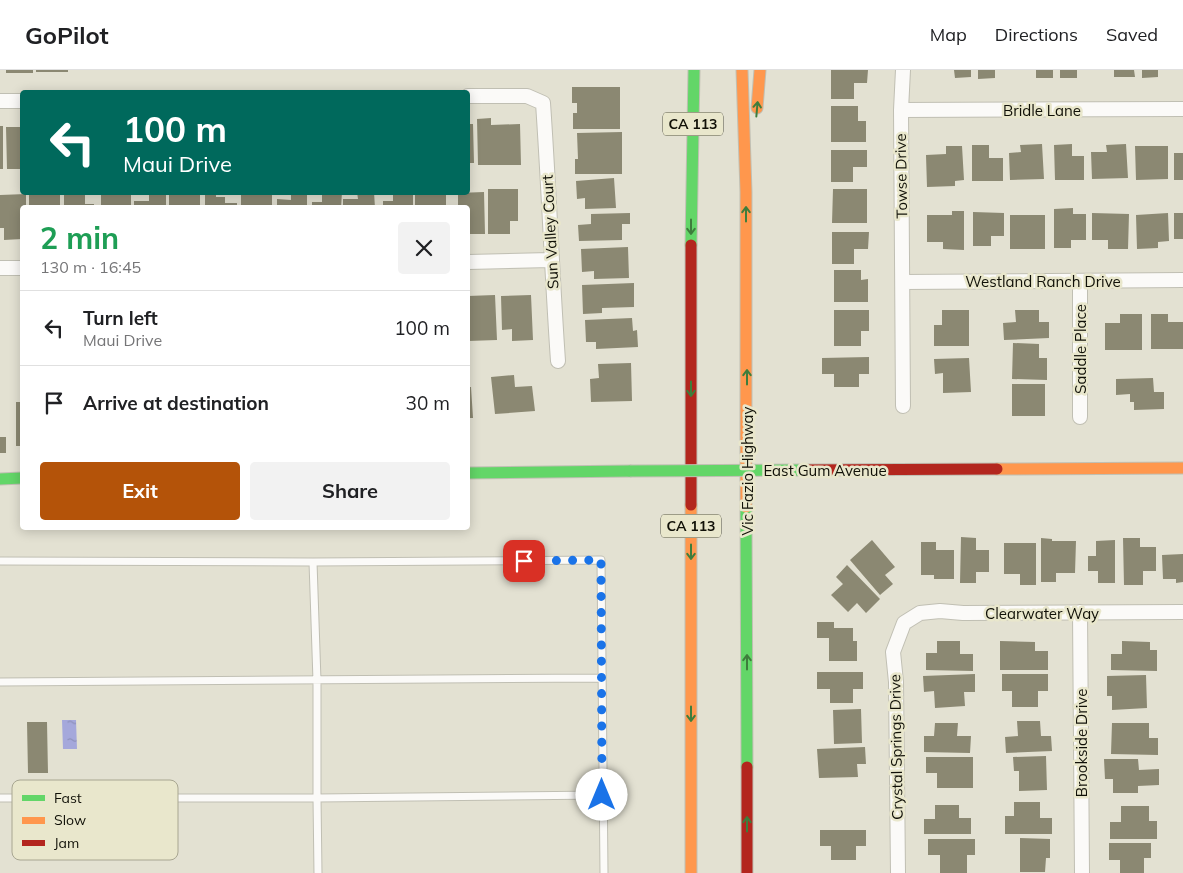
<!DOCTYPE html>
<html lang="en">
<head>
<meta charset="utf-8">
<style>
  :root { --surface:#fff; --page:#f2f2f2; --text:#202124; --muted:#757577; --line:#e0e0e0; --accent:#b45309 }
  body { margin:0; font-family:Mulish,sans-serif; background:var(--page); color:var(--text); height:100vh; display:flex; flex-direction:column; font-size:19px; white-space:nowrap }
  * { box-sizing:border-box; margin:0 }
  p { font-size:16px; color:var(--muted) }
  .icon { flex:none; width:28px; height:28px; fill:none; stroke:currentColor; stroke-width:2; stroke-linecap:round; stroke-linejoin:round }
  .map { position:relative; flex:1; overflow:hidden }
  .sheet { position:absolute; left:20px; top:135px; width:450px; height:325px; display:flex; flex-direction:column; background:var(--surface); border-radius:5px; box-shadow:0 2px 12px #0003 }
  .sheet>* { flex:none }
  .top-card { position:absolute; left:20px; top:20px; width:450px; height:105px; border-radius:5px; box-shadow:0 2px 12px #0003; background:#00695c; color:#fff; overflow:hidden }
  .pin { position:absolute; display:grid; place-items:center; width:42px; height:42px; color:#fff; margin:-21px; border-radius:10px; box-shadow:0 2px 8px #0006 }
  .me { position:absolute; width:55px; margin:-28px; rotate:0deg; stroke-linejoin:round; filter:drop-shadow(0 0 4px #0008) }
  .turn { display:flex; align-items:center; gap:18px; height:105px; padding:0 20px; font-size:22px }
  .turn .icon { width:65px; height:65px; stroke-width:2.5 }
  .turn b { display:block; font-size:35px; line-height:42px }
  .round { display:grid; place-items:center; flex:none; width:52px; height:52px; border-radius:5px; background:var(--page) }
  .head { display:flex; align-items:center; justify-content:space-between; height:85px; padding:0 20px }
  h1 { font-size:30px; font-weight:700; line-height:38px; color:#1e9e55 }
  .action { display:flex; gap:10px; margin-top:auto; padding:10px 20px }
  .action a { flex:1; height:58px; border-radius:5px; background:var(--accent); color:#fff; font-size:20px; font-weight:700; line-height:58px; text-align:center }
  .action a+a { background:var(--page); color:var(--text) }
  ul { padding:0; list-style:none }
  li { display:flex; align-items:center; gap:15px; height:75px; padding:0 20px; border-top:1px solid var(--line) }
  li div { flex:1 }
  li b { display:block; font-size:19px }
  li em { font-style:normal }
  header { display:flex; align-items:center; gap:30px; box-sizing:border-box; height:70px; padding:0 25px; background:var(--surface); border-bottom:1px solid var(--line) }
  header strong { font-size:24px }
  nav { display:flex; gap:28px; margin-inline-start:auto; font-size:18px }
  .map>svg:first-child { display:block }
  .water { fill:url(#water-ripples) }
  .building { fill:#8b8872 }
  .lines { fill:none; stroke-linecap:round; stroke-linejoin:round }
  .lane-casing { stroke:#c0bfb3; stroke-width:9 }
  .street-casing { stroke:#c0bfb3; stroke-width:16 }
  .fast-casing { stroke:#c0bfb3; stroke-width:13 }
  .slow-casing { stroke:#c0bfb3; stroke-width:13 }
  .jam-casing { stroke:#c0bfb3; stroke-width:13 }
  .lane { stroke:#fbfaf8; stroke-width:7 }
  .street { stroke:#fbfaf8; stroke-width:14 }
  .fast { stroke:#63d668; stroke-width:11 }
  .slow { stroke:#ff974d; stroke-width:11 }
  .jam { stroke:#b3261e; stroke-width:11 }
  .fast-bridge-casing { stroke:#c0bfb3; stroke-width:13; stroke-linecap:butt }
  .fast-bridge { stroke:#63d668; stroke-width:11 }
  .oneway { stroke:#3e7d3c }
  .route { stroke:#1a73e8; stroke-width:9; stroke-dasharray:0 16.2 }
  .labels { text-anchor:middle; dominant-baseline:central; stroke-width:5; stroke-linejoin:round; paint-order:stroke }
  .shield { fill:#e9e7cc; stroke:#515042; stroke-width:1 }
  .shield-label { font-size:14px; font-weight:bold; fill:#101007 }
  .street-label { font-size:15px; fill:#101007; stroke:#e9e7cc }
  .key { fill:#e9e7cc; stroke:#a8a691; stroke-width:1 }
  .key-label { font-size:14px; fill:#101007 }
</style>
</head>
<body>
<header>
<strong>GoPilot</strong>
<nav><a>Map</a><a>Directions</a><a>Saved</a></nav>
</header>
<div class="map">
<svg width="1183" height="803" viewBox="0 0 1183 803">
  <defs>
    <pattern id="water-ripples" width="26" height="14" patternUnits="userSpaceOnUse" patternTransform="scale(1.25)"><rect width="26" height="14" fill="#a5a8db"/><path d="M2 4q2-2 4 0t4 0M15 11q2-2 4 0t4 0" fill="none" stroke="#8d90ba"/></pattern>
  </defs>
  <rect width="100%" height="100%" fill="#e3e1d2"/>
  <path class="water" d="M62,650h14l1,29h-14z"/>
  <path class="building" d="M6,0h27v3h-27z
    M36,0h32v2h-32z
    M831,0h37l-1,13h-13v16h-23z
    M954,0h17v7l-16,1z
    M978,0h17v8l-17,1z
    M1036,0h17v8h-17z
    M1060,0h17v8h-17z
    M1114,0h20l1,7h-21z
    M1142,0h16v7l-16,1z
    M572,17h48v42h-47v-16h4v-10h-5z
    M831,36h27v15h8v21h-35z
    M491,48v7l29,-1 1,41h-43l-1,-46z
    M468,54h5l1,39h-6z
    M0,56h3v43h-3z
    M6,57h14v3h2v39h-15z
    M622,62v42h-47v-15h3l-1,-26z
    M1042,74l2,35 -34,1 -1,-27 12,-1 -1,-7z
    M1072,74v12h12v24h-29l-1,-35z
    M1126,74l2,34 -36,1 -1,-27h16l-1,-7z
    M972,75h17v13h14v23h-31z
    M946,76h16l2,34 -9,1v5l-28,1 -1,-32 20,-1z
    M1135,76h33v33l-32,1z
    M831,80h36v17h-14v15h-22z
    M1174,83h9v27h-9z
    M614,108l2,30 -31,1v-11l-8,1 -1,-18z
    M488,119h30v32h-8v13h-22z
    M833,119h34v34h-35z
    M149,122h17v16h-32v-7h15z
    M174,122h26v16h-31v-15z
    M205,122h11v5h9v6h12v5h-32z
    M241,122h31v16h-31z
    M291,122h16v16h-30v-9l14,1z
    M322,122h20l-1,16h-29v-6h10z
    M357,122h17l1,16h-32v-9h15z
    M393,122h20v16h-30v-7h10z
    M415,122h31v16h-31z
    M484,122l1,42h-17v-26h-10v-15z
    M29,123l31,1v14h-31z
    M64,123l21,1v10h9v4h-30z
    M101,123h30v15h-30z
    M26,124v14h-4v31l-18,1v-12h-4v-33z
    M1073,138v6h13v26h-15v8h-17v-39z
    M952,141h12v39l-21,-1v-7h-16v-27h25z
    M973,142l31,1v23h-13v10h-18z
    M630,143v11h-8v16l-43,1 -1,-16 13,-1v-10z
    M1092,143l37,1 -1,35h-20v-9h-16z
    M1168,143l1,28 -11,1v6l-21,1 -1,-34z
    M1174,143h9v26h-9z
    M1010,145h35v34h-35z
    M832,162h37l-1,17h-14v15h-22z
    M628,177l1,31 -35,1v-8l-12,1 -1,-23z
    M834,200h27v10l7,-1v23h-34z
    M634,213v24l-32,1v5l-19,1 -1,-29z
    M495,225l2,45 -29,1v-45z
    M531,225l2,45 -21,1v-12l-10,1 -1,-34z
    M834,240h35v21h-8v15h-27z
    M942,240h27v36h-35v-21h8z
    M1015,240h24v12h10v16l-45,2 -1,-17 13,-1z
    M1120,244h22v36h-37v-27h15z
    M1151,244h17v8h15v27h-32z
    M632,248l1,13 4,-1 1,17 -42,2v-7h-10l-1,-22z
    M1013,273l26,1v14h8v22l-35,-1z
    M869,287v17h-10v13h-25v-13h-12v-16z
    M969,288l2,34 -28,1v-20l-8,1 -1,-15z
    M631,293l1,38 -41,1 -1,-23 9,-1 -1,-14z
    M514,305l1,12 17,-1 3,25 -40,3 -4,-37z
    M1153,308l1,14h10v17l-30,1v-8h-4v-8l-14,1v-16z
    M1012,314h33v32h-33z
    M468,317h3l2,31h-5z
    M16,332h6v44h-6z
    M0,367h6v16h-6z
    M961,467l15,1v12h13v22h-13v11h-16z
    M1041,468l11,1v2h24l-1,32h-19v9h-15z
    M1123,468h17v9h16v24h-13v14h-19z
    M872,470l23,27 -10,8 8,9 -13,11 -30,-35z
    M1115,470v43h-17v-12h-10v-15h8v-15z
    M921,472h15v8h18v29h-20v-4h-13z
    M1004,473h32v42h-16v-11h-16z
    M1183,484v28l-7,1v-4h-13l-1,-24z
    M847,495l33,34 -14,14 -9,-10 -9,9 -17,-17 12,-11 -7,-7z
    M817,552h17v6h19v13h4v20h-28v-23h-12z
    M937,571h23v13h13v17l-47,-1v-17h11z
    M1000,571l35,1v9h13v19h-48z
    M1122,571l28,1v8h7v21l-46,-1v-16h11z
    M817,602h46v17h-10v14h-23v-14h-13z
    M975,604v18h-11l1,14 -30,2 -1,-17 -10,1 -1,-16z
    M1002,604h46v17h-10v16h-26v-16h-10z
    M1146,605l1,33 -35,2v-14h-5v-20z
    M861,639l1,34 -28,1 -1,-34z
    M1017,651h23l1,15h10l1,15 -46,2 -1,-16 13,-1z
    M27,652h20l1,51h-20z
    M935,653h23l-1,13h14l-1,17 -46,-1v-16h10z
    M1112,653h37v15h9v17l-47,-1z
    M865,677l1,17h-9l1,13 -39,1 -2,-29z
    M1046,686l1,34 -28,1v-20h-5l-1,-14z
    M926,687h47v31h-36v-15h-11z
    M1104,689h34l1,11 20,-1v16l-21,1v7h-25v-14h-8z
    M1014,732h26v16h12v16h-47v-18h9z
    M935,735h24v13h12v16h-47v-15h11z
    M1121,736h28v15h8v18h-47v-17h11z
    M820,760h46v16h-10v14h-25v-14h-11z
    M1020,768l30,1v19h-4l-1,14h-25z
    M928,769h47v16h-8v18h-27v-18h-12z
    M1109,773h42v15h-7v15h-24v-13h-11z"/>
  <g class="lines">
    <defs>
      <path id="lane" d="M0,491l313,1 288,-2 3,313
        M313,492l4,119v117l1,75
        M0,612l601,-4
        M0,728h317l285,-3"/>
      <path id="street" d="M468,26h59l16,7c6,86 9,172 15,258
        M0,31h22
        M901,40l282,-1
        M468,192l82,-2
        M0,198h22
        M1080,211v136
        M903,212l280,-2
        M903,336l-2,-296 2,-40
        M1080,542l2,261
        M898,803l-2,-191 -3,-30 11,-29 16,-10 20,-2 23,2 220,-1"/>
      <path id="fast" d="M691,175l3,-175
        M468,403l162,-2
        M0,409l22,-1
        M746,437l1,260"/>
      <path id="slow" d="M742,0l4,122v315
        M757,38l3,-38
        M997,399l186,-1
        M691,435v368"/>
      <path id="jam" d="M691,175v260
        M803,400l194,-1
        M747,697v106"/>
    </defs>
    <use href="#lane" class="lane-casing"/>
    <use href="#street" class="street-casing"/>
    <use href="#fast" class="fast-casing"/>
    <use href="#slow" class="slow-casing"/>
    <use href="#jam" class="jam-casing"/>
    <use href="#lane" class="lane"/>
    <use href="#street" class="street"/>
    <use href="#fast" class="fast"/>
    <use href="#slow" class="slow"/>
    <use href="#jam" class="jam"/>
    <defs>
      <path id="fast-bridge" d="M630,401l173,-1"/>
    </defs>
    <use href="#fast-bridge" class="fast-bridge-casing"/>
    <use href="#fast-bridge" class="fast-bridge"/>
  </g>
  <defs><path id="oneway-shaft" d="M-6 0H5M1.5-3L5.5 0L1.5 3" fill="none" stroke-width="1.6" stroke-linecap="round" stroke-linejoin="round" transform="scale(1.25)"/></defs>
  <g class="oneway">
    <use href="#oneway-shaft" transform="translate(757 39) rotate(-85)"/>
    <use href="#oneway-shaft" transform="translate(746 144) rotate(-90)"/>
    <use href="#oneway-shaft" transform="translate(691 157) rotate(90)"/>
    <use href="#oneway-shaft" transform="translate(747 307) rotate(-90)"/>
    <use href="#oneway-shaft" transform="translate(691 319) rotate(90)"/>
    <use href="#oneway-shaft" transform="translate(691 482) rotate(90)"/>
    <use href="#oneway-shaft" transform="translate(747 592) rotate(-90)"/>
    <use href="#oneway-shaft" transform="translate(691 644) rotate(90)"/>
    <use href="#oneway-shaft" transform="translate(747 754) rotate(-90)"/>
  </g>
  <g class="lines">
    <path class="route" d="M524,491l77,-1 1,235"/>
  </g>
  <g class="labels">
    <g class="shield">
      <rect x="663" y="42.5" width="60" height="23" rx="4"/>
      <rect x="661" y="444.5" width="60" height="23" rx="4"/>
    </g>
    <g class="shield-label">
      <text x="693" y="54">CA 113</text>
      <text x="691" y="456">CA 113</text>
    </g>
    <g class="street-label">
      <text x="1042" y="40">Bridle Lane</text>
      <text transform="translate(901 106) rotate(-91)">Towse Drive</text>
      <text transform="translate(550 162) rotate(-93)">Sun Valley Court</text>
      <text x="1043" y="211">Westland Ranch Drive</text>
      <text transform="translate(1080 279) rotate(-90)">Saddle Place</text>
      <text x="825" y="400">East Gum Avenue</text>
      <text transform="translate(747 401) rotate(-90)">Vic Fazio Highway</text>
      <text x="1042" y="543">Clearwater Way</text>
      <text transform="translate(1081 673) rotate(-90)">Brookside Drive</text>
      <text transform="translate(896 677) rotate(-91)">Crystal Springs Drive</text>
    </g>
  </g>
  <rect x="12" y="710" width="166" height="80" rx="8" class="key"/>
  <rect x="22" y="725" width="23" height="6" fill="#63d668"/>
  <rect x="22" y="747" width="23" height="7" fill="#ff974d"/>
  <rect x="22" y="770" width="23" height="6" fill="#b3261e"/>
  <g class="key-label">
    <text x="54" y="733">Fast</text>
    <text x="54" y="755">Slow</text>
    <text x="54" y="778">Jam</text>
  </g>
</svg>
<div class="pin" style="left:524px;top:491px;background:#d93025"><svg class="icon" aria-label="arrive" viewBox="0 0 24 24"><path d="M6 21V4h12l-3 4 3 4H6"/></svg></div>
<svg class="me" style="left:602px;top:725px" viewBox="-20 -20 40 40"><circle r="19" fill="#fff"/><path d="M0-13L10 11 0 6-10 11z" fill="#1a73e8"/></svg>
<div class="top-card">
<div class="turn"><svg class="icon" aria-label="left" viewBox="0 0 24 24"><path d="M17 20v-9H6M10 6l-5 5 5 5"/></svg><div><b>100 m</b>Maui Drive</div></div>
</div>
<section class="sheet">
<div class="head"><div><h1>2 min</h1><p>130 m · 16:45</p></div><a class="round"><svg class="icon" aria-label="close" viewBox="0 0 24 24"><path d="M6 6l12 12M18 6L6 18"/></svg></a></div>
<ul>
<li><svg class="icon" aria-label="left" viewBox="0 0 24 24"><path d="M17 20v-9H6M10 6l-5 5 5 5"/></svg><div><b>Turn left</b><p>Maui Drive</p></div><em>100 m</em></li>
<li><svg class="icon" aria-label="arrive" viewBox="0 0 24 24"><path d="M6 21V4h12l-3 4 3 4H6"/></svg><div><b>Arrive at destination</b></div><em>30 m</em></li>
</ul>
<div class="action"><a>Exit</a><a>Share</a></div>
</section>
</div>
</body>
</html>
